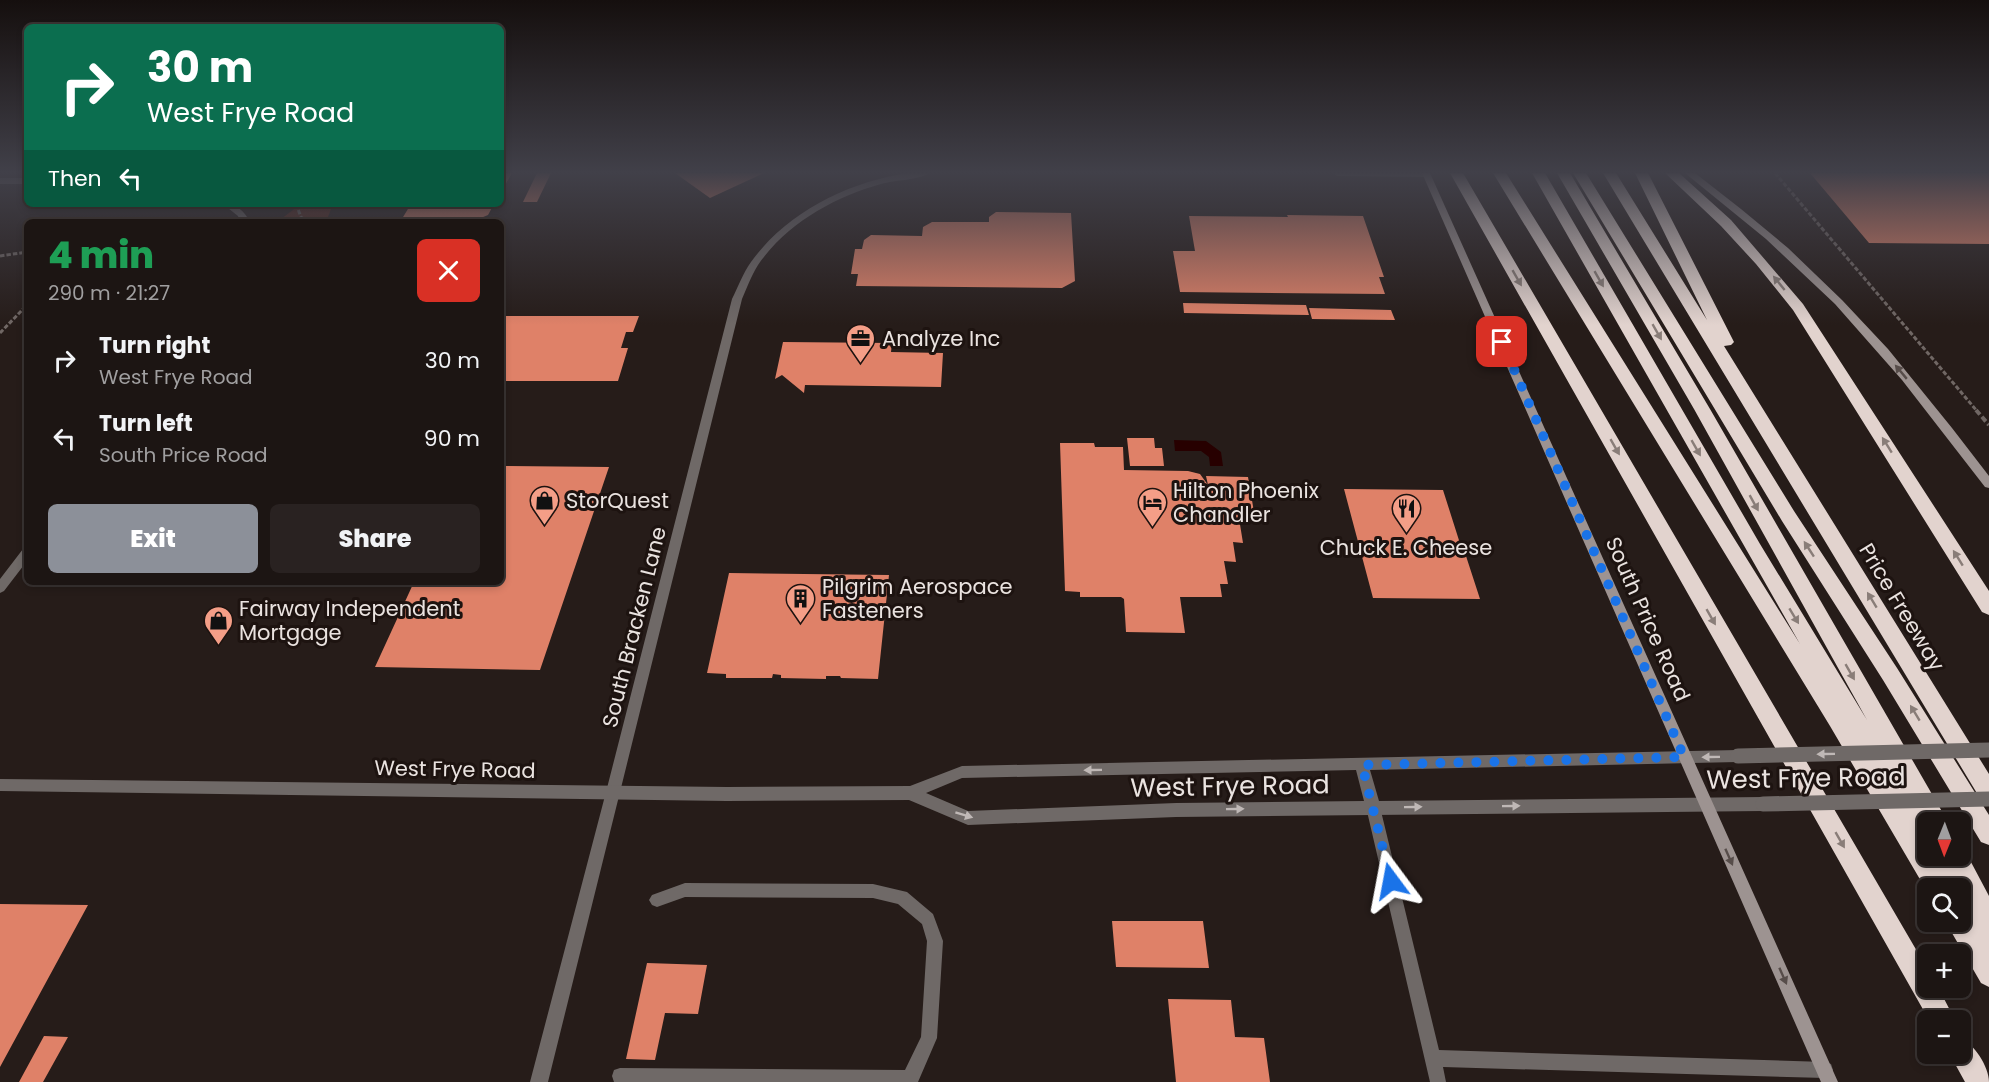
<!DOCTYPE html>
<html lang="en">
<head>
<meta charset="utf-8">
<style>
  :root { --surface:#1c1513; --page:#292221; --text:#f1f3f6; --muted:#a09fa0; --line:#3a3433; --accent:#8c9099 }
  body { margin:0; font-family:Poppins,sans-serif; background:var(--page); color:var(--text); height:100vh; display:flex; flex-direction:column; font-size:22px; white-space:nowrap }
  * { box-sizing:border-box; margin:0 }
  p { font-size:20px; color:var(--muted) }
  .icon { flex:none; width:33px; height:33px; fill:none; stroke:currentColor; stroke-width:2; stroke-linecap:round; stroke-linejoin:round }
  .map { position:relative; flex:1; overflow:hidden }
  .details { position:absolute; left:24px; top:219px; width:480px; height:366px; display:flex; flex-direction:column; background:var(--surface); border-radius:9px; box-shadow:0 3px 9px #0003,0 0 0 2px var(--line) }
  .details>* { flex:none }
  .banner { position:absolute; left:24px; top:24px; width:480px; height:183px; border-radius:9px; box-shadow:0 3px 9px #0003,0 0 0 2px var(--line); background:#0b6e4f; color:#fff; overflow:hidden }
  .needle { width:39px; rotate:181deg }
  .tools { position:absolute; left:1917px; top:812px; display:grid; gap:12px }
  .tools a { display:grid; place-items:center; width:54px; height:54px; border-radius:9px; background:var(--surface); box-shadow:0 3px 9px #0003,0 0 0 2px var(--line); font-size:30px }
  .pin { position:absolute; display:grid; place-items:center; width:51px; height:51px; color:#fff; margin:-26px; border-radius:12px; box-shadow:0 3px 9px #0006 }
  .me { position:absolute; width:66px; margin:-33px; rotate:347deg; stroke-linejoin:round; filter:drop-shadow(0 0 4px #0008) }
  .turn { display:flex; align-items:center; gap:21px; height:126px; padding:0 24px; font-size:27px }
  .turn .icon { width:78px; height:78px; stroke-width:2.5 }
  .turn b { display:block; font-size:42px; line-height:51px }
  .then { display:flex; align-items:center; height:57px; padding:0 24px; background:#0003; gap:12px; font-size:22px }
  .round { display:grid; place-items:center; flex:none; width:63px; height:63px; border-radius:9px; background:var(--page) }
  .summary { display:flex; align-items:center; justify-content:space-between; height:102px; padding:0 24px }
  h1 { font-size:36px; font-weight:800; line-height:45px; color:#1e9e55 }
  .button { display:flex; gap:12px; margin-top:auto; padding:12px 24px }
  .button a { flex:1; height:69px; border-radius:9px; background:var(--accent); color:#fff; font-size:24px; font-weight:800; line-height:69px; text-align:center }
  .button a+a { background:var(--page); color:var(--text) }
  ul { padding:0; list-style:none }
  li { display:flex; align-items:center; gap:18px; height:78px; padding:0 24px }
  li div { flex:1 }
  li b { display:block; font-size:22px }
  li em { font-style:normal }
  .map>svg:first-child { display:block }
  .green { fill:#582618 }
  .water { fill:#270000 }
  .building { fill:#df8168 }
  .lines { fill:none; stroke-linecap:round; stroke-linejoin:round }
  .path-far1 { stroke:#706764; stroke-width:3; stroke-dasharray:4.5 2; stroke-linecap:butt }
  .path { stroke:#706764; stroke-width:4; stroke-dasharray:6 3; stroke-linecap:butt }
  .service { fill:#6f6967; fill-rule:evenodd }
  .minor { fill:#6f6967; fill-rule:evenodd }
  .tertiary { fill:#6f6967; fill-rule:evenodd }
  .secondary { fill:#9d9391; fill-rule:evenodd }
  .motorway { fill:#e2d3ce; fill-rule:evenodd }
  .tertiary-bridge { stroke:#6f6967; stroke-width:15 }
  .oneway { fill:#897d78 }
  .oneway2 { fill:#574d4a }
  .oneway3 { fill:#bfb8b6 }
  .route { stroke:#1a73e8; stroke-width:10; stroke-dasharray:0 18 }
  .labels { text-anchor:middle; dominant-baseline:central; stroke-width:6; stroke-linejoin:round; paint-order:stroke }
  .poi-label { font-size:21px; fill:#eae3e0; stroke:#1d1310; text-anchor:start }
  .street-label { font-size:21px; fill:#eae3e0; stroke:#1d1310 }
  .near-street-label { font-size:26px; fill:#eae3e0; stroke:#1d1310 }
</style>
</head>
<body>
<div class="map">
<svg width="1989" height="1082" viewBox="0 0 1989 1082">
  <rect width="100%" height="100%" fill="#261c19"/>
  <path class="green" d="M301,204h32l-7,18h-49z"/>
  <path class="water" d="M1174,440l32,1 15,11 2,14h-13l-1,-9 -8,-6h-26z"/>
  <path class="building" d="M501,173h11l-11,19z
    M537,173h14l-14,29h-14z
    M675,173h89l-54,25z
    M1810,173h179v71l-120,-1z
    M411,204h83l-6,11 -17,7h-71z
    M996,212l75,1 4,68 -13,7 -206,-2 2,-12h-7l4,-25h7l2,-9 7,-5 51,1 1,-9 9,-5h57v-5z
    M1287,215l76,1 21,61h-5l6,17 -205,-2 -7,-41h22l-6,-35 99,1z
    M1183,303l123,2 3,10 -125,-2z
    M1309,308l82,2 4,10 -83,-1z
    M501,316h138l-6,16h-7l-5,16h7l-10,33h-117z
    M783,342l109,1 -1,9 52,1 -2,34 -136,-2 -1,8 -22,-18 -7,4z
    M1127,438h27l1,10h7l2,18h-34z
    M1060,443h34l1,4h28l1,23 64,1 12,3 8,11 -2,-9 42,1 6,35h-16l5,31 -10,-1 3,20 -12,-1 4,23h-8l2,13h-42l5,36 -59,-1 -2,-33 -3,-2h-41v-5l-15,-1z
    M501,466l108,1 -69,203 -165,-3 39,-85h87z
    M1344,489l99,1 21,66h2l14,43 -107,-1z
    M729,573l160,2 -11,104 -37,-1 -1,-2h-14v3l-45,-1v-3l-8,-1 -1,4h-46v-4l-19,-1z
    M0,904l88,1 -88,162z
    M1112,921h91l6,47 -93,-1z
    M647,963l60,2 -9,49 -33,-1 -10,47 -29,-1z
    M1168,999l63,1 4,37 29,1 6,44h-94z
    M44,1036l24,1 -25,45h-24z"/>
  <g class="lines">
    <path class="path-far1" d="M1775,173l202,238
      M296,204l5,13 6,5
      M0,256l27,-4
      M0,333l27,-28"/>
    <path class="path" d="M1976,410l13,15"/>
    <path class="service" d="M613,785l5,2 2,5 -72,290h-18l76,-290 2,-5z
      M1373,800l5,2 2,5 59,243 386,12 6,2 2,6 -2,6 -6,2 -382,-11 3,15h-16l-64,-275 2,-5z
      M685,883l188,1 34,8 26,22 10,27 -6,97 -19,44h-304l-2,-6 2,-6 6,-2 285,2 16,-33 6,-96 -5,-17 -24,-20 -25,-6 -188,-1 -28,10 -5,-2 -3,-5 3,-5z"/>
    <path class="minor" d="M908,173h22c-11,7 -35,7 -49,11 -47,13 -95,40 -123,81 -7,11 -11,23 -16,34l-122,493 -2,5 -5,2 -5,-2 -2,-5 126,-493c6,-12 11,-26 19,-37 36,-50 97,-80 157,-89z
      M1333,173h97v1l-4,3 -89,-1z
      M0,178h27v6h-27z
      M223,204c13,0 21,6 27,18h-10l-2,-6z
      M27,547v14l-23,30 -4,2v-14l23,-30z"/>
    <path class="tertiary" d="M1738,750l5,2 2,4 -2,4 -5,2 -368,8 9,31 384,-4 5,2 2,5 -2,5 -5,2 -587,6 -208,8 -59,-25 -182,1 -727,-10v-12l727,8 183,-1 52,-20zM1356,770l8,31 -188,2 -208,8 -42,-18 36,-15z"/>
    <path class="secondary" d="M1422,173h8l408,909h-17z
      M1685,173h10l46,36 47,39 54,52 46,49 64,79 37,48v12l-4,-1 -83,-107 -67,-76 -69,-65z"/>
    <path class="motorway" d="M1450,173h13l465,797v17h10l17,33h-26z
      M1493,173h13l294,471 -268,-471h13l215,371 107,176 -173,-311 -137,-236h13l140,236 234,406 3,7h-19v33h32v-8h3l26,49v91l-8,-4 -36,-62h15v-33h-32v5l-98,-167z
      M1573,173h13l208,338 103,157 92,147v30l-8,-3 -98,-162 -101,-159z
      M1603,173h13l91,147 -72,-147h13l86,169 -3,3 -7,1 265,428v29l-8,-3z
      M1665,173h14l52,47 72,84 186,287v24l-7,-3 -189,-302 -37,-46 -35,-38z
      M1960,1038c14,5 29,29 29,44h-24l-16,-29h11z"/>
    <path class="tertiary-bridge" d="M1738,756l251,-6
      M1763,804l226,-5"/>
  </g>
  <defs><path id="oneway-solid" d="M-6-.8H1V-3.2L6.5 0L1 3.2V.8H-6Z" transform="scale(1.5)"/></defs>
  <g class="oneway">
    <use href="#oneway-solid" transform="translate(1517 278) rotate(60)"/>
    <use href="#oneway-solid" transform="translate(1599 279) rotate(60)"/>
    <use href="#oneway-solid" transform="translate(1779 283) rotate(-129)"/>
    <use href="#oneway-solid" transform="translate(1657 332) rotate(60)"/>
    <use href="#oneway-solid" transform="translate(1887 445) rotate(-122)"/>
    <use href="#oneway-solid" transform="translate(1615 447) rotate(60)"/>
    <use href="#oneway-solid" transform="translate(1696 448) rotate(60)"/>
    <use href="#oneway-solid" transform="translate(1754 503) rotate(61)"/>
    <use href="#oneway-solid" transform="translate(1809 549) rotate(-123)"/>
    <use href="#oneway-solid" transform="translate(1958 558) rotate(-122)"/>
    <use href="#oneway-solid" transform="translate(1872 600) rotate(-121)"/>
    <use href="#oneway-solid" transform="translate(1794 616) rotate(59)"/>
    <use href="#oneway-solid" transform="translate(1711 617) rotate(60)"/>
    <use href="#oneway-solid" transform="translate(1850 672) rotate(60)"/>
    <use href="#oneway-solid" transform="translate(1915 713) rotate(-121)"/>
    <use href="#oneway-solid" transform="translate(1840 840) rotate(60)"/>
  </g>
  <g class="oneway2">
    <use href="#oneway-solid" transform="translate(1901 372) rotate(-130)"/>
    <use href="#oneway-solid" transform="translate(1729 857) rotate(66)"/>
    <use href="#oneway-solid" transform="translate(1783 976) rotate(66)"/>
  </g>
  <g class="oneway3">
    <use href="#oneway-solid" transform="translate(1826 754) rotate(179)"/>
    <use href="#oneway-solid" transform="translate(1711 757) rotate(179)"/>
    <use href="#oneway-solid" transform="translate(1093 770) rotate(179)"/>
    <use href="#oneway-solid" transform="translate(1511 806) rotate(-1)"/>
    <use href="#oneway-solid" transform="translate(1413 807) rotate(-1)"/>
    <use href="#oneway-solid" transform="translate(1235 809) rotate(-1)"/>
    <use href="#oneway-solid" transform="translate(964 815) rotate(17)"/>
  </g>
  <linearGradient id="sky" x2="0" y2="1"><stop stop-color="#150f0e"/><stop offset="0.53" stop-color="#414049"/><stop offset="1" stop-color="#414049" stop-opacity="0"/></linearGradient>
  <rect width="1989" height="325" fill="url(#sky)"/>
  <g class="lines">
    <path class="route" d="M1391,881l-29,-116 322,-8 -182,-415"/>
  </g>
  <defs>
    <symbol id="office-pin" viewBox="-11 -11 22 30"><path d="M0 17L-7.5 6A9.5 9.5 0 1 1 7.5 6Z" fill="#f49e87" stroke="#1d1310"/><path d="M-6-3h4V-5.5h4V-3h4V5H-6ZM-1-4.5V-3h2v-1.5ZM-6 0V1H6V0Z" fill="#111"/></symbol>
    <symbol id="shop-pin" viewBox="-11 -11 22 30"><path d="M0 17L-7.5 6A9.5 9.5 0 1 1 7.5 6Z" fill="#f49e87" stroke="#1d1310"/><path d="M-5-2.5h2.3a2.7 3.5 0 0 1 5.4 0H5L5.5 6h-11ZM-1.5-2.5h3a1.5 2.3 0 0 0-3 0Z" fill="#111"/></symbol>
    <symbol id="hotel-pin" viewBox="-11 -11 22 30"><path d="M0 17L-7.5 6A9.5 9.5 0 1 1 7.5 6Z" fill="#f49e87" stroke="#1d1310"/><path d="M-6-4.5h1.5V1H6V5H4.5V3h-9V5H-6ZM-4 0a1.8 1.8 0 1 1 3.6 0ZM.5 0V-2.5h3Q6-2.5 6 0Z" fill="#111"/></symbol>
    <symbol id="restaurant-pin" viewBox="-11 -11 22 30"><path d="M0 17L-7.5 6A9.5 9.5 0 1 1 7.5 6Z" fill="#f49e87" stroke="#1d1310"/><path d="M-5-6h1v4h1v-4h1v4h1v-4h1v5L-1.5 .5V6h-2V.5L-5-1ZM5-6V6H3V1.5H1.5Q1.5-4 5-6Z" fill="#111"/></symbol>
    <symbol id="building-pin" viewBox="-11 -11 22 30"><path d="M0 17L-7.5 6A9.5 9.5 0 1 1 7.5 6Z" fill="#f49e87" stroke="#1d1310"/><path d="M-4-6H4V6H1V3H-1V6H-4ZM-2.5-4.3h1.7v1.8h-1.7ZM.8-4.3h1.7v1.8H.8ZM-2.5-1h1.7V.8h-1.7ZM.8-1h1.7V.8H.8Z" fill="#111"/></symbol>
  </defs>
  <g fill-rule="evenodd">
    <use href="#office-pin" x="844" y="322" width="33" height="45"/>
    <use href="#shop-pin" x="528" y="484" width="33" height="45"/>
    <use href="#hotel-pin" x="1136" y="486" width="33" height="45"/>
    <use href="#restaurant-pin" x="1390" y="492" width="33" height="45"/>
    <use href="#building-pin" x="784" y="582" width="33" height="45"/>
    <use href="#shop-pin" x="202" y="604" width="33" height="45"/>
  </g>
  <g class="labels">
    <g class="poi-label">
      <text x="882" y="338">Analyze Inc</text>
      <text x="1173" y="490">Hilton Phoenix<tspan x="1173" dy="24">Chandler</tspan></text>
      <text x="566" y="500">StorQuest</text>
      <text x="1406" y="547" text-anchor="middle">Chuck E. Cheese</text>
      <text x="822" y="586">Pilgrim Aerospace<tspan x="822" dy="24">Fasteners</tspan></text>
      <text x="239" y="608">Fairway Independent<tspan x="239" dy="24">Mortgage</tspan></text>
    </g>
    <g class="street-label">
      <text transform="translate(1902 607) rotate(59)">Price Freeway</text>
      <text transform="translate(1648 619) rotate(66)">South Price Road</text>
      <text transform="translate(634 627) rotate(-76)">South Bracken Lane</text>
      <text transform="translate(455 769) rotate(1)">West Frye Road</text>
    </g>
    <g class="near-street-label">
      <text transform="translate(1806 778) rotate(-1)">West Frye Road</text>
      <text transform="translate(1230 786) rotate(-1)">West Frye Road</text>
    </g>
  </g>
</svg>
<div class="tools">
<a><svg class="needle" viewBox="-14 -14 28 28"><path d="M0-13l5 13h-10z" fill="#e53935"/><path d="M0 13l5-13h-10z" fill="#a09fa0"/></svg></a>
<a><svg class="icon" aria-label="search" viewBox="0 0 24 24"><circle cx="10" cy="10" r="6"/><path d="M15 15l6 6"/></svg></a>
<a>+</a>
<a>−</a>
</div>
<div class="pin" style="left:1502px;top:342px;background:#d93025"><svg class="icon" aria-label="arrive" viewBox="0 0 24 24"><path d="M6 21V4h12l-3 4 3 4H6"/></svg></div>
<svg class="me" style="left:1391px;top:881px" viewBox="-20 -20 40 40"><path d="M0-17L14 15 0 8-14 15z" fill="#1a73e8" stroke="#fff" stroke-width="4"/></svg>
<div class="banner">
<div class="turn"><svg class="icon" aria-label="right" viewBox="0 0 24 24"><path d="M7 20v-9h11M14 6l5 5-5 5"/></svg><div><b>30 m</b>West Frye Road</div></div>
<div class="then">Then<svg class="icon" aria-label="left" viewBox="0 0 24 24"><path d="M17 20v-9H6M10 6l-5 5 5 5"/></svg></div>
</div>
<section class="details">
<div class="summary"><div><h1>4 min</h1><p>290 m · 21:27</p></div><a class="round" style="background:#d93025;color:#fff"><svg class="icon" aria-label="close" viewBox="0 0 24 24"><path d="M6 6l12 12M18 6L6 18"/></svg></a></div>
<ul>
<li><svg class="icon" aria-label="right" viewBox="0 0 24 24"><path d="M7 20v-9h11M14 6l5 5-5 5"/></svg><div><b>Turn right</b><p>West Frye Road</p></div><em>30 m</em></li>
<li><svg class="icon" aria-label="left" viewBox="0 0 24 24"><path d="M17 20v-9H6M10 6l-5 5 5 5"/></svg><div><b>Turn left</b><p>South Price Road</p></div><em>90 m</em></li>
</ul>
<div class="button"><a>Exit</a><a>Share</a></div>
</section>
</div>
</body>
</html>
